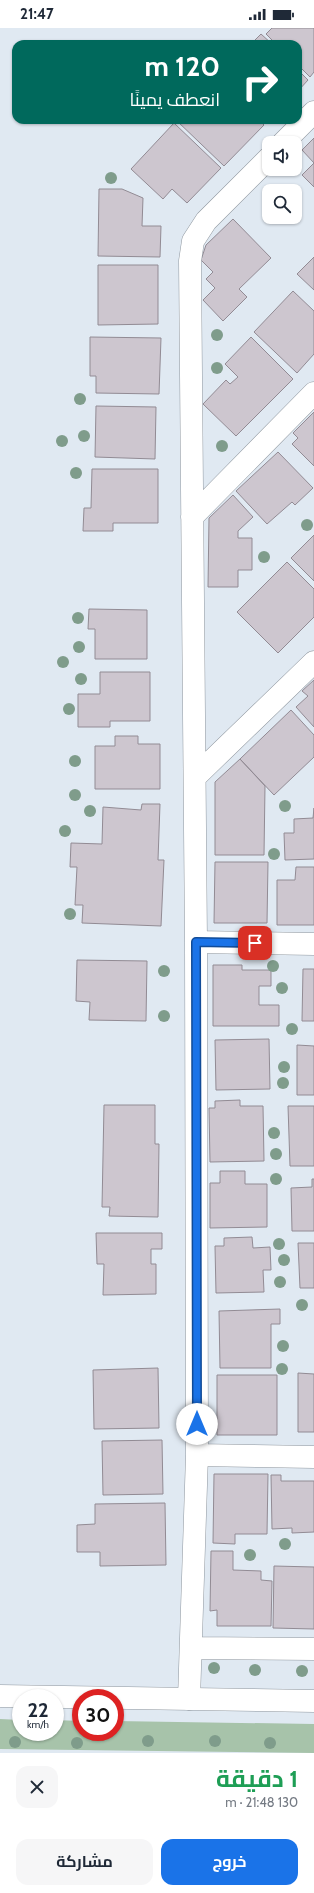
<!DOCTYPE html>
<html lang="ar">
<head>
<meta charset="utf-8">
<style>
  :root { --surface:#fff; --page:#f6f6f7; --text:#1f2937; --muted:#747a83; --accent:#1a73e8 }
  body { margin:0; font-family:Cabin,Cairo,sans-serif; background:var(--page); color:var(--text); direction:rtl; height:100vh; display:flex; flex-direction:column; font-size:15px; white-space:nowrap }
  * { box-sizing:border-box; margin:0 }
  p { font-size:13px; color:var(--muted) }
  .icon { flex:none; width:22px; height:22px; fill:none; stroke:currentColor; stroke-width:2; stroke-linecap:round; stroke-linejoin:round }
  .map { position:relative; height:1725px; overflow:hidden; direction:ltr }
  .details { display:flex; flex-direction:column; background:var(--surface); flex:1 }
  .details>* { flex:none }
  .top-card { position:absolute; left:12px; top:12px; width:290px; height:84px; border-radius:12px; box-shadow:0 1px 3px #0004; direction:rtl; background:#00695c; color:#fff; overflow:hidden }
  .controls { position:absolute; left:262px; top:108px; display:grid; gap:8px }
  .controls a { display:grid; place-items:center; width:40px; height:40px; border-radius:8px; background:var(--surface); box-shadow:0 1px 3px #0004; font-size:20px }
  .speed { position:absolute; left:12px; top:1661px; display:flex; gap:8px; font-size:20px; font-weight:700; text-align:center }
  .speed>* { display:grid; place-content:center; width:52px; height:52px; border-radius:50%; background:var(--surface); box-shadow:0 1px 3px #0004; line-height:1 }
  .speed small { font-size:10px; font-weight:400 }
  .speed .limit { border:6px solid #d22; background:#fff; color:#111 }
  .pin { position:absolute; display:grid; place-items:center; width:34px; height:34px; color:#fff; margin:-17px; border-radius:8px; box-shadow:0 2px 6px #0006 }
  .me { position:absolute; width:44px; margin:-22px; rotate:0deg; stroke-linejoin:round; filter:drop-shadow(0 0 3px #0008) }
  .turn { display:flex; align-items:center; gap:14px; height:84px; padding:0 16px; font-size:18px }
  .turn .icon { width:52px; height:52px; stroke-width:2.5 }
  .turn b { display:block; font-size:28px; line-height:34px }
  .round { display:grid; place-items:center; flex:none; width:42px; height:42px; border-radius:12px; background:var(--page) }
  .summary { display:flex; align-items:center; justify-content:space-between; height:68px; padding:0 16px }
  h1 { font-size:24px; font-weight:700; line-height:30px; color:#1e9e55 }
  .button { display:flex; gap:8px; margin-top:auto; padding:8px 16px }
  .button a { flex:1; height:46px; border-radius:12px; background:var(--accent); color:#fff; font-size:16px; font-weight:700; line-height:46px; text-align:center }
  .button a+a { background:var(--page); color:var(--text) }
  .status { display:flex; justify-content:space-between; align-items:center; height:28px; padding:0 20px; background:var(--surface); direction:ltr }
  .status svg { height:11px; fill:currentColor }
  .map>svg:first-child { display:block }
  .green { fill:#a7c3aa }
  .building { fill:#cdc6cf; stroke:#928b94 }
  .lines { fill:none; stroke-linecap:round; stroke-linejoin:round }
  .minor-casing { stroke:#8f979f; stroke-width:23 }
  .tertiary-casing { stroke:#8f979f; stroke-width:23 }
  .minor { stroke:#fff; stroke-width:22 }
  .tertiary { stroke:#fff; stroke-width:22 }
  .tree { fill:#7f9c8b }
  .route-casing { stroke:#114b97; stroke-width:10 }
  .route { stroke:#1a73e8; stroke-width:7 }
</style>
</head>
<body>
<div class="status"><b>21:47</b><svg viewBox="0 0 49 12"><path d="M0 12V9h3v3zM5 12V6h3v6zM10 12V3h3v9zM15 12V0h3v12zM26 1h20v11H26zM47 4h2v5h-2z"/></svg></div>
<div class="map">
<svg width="314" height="1725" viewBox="0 0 314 1725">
  <rect width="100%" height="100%" fill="#e0e9f2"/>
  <path class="green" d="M0,1691l21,1v12h34v-12l26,1v11h34v-11l199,3v29l-314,-4z"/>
  <path class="building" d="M272,0h42v44l-4,5 -12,-12v-21h-22l-10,-10z
    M261,6l11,10h-21z
    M298,42l10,10 -10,11z
    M176,92h83l5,5 -40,41z
    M174,95l47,45 -34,35 -15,-14 -9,10 -32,-30z
    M314,110v25l-12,-13z
    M314,135v24l-12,-12z
    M99,161h23l21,9 -1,28h19l-1,31 -62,-1z
    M233,191l38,39 -32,31 8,8 -24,24 -20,-21 12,-12 -9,-9 7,-7 -12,-12 5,-15z
    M314,229v33l-17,-16z
    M98,237h60v59l-60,1z
    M293,263l21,20v43l-17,19 -43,-41z
    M90,309l71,1 -2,56 -63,-1v-17h-6z
    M251,309l42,42 -57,57 -33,-32 23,-24 4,4 8,-7 -13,-13z
    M96,378l60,1 -1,52 -60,-2z
    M314,384v54l-22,-22 6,-6 -5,-5z
    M278,424l35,36 -18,17 -3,-3 -25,22 -31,-33z
    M92,441h66v54h-45v8h-30l1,-23h7z
    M233,467l20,22 -15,14v7h14v32h-14v17h-30l1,-69z
    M314,507v46l-23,-23z
    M287,534l27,27v28l-36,36 -41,-41z
    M89,581l58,1v49h-52v-30h-7z
    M100,644h50v49h-40v6h-32v-33h22z
    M314,652v47l-18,-20 12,-11 -6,-5z
    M291,682l23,25v22l-40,38 -34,-36z
    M115,708h23v8h22v45h-65v-43h20z
    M240,731l25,27 -1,69h-49v-73z
    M142,776h18l-2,56h6l-3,66 -79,-3 1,-18h-8l2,-38h-7l1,-24 31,1 1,-37 38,3z
    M314,780v51l-29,1 -1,-27h10v-14l19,-1z
    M215,834h53l-1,61h-53z
    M296,839h18v58h-37v-45h18z
    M77,932l70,1 -1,60 -57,-1 1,-18 -14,-1z
    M213,937h29v5h29v16h-12v19h20v21h-66z
    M303,941h11v52h-12z
    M269,1011l1,50 -54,1 -1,-50z
    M297,1017l17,1v49h-17z
    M240,1072v6h23l1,55 -54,1 -1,-54h6v-7z
    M104,1077h51v39h4l-1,73 -49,-1 1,-9h-8z
    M288,1078h26v60h-24z
    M220,1143h25v13h22v43l-57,1v-45h10z
    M312,1151h2v52h-22l-1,-43 21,-1z
    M96,1205h66v16h-11v15h5v30l-53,1 1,-31h-7z
    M252,1209l1,11 17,-1 1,23h-8l1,22 -48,1 -1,-47h9v-8z
    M298,1215h16v45h-14z
    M280,1281v15h-9v44h-51l-1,-57z
    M158,1340l1,60 -65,1 -1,-59z
    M298,1345l16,1v58h-16z
    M217,1347h60v60h-60z
    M162,1412l1,54 -60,1 -1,-54z
    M214,1446h54l-1,60h-32v10l-22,-1z
    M271,1447h10v6h33v51l-22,1v-5l-20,1z
    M165,1475l1,62 -66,1v-14h-23v-27l18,-1v-20z
    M211,1523h22v19l28,1v9l11,1 -1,45h-54v-16l-7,1z
    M274,1538l40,1v62l-41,-1z"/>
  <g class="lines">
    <defs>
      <path id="minor" d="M283,115l31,-31
        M192,489l122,-124
        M195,749l119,-115
        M196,914l118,2
        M197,1427l117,2
        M191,1620l123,1
        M189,1671l8,-244 -1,-513 -6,-681 3,-20 13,-20 63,-63"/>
      <path id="tertiary" d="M0,1668l314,5"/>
    </defs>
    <use href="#minor" class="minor-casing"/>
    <use href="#tertiary" class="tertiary-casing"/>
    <use href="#minor" class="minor"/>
    <use href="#tertiary" class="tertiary"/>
  </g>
  <g class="tree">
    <circle cx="111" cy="150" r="6"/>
    <circle cx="217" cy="307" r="6"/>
    <circle cx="217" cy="340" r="6"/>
    <circle cx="80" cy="371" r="6"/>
    <circle cx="84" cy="408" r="6"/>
    <circle cx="62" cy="413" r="6"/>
    <circle cx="222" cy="418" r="6"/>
    <circle cx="76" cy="445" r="6"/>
    <circle cx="307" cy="497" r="6"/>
    <circle cx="264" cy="529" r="6"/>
    <circle cx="78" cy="590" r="6"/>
    <circle cx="79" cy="619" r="6"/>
    <circle cx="63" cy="634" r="6"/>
    <circle cx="81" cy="651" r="6"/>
    <circle cx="69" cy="681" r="6"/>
    <circle cx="75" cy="733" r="6"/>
    <circle cx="75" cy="767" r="6"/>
    <circle cx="285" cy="778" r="6"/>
    <circle cx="90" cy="783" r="6"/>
    <circle cx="65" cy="803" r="6"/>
    <circle cx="274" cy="826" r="6"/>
    <circle cx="70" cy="886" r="6"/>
    <circle cx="273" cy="938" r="6"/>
    <circle cx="164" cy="943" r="6"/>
    <circle cx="282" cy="960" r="6"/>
    <circle cx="164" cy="988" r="6"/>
    <circle cx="292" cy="1001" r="6"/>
    <circle cx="284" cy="1039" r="6"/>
    <circle cx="283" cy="1055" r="6"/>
    <circle cx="274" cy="1105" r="6"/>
    <circle cx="276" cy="1126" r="6"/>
    <circle cx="276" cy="1151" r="6"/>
    <circle cx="279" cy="1216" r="6"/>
    <circle cx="284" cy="1232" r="6"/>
    <circle cx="280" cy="1254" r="6"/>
    <circle cx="302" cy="1277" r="6"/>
    <circle cx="283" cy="1318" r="6"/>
    <circle cx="282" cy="1341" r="6"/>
    <circle cx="285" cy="1516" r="6"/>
    <circle cx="250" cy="1527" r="6"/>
    <circle cx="214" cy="1640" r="6"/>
    <circle cx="255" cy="1642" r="6"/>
    <circle cx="302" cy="1643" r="6"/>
    <circle cx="148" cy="1713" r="6"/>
    <circle cx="215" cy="1713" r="6"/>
    <circle cx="15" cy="1714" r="6"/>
    <circle cx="77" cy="1715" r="6"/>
    <circle cx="270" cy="1715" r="6"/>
  </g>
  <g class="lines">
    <defs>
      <path id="route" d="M197,1396l-1,-482 59,1"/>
    </defs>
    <use href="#route" class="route-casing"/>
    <use href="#route" class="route"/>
  </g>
</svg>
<div class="controls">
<a><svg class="icon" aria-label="sound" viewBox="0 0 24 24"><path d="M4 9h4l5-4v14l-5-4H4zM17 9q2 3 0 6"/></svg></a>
<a><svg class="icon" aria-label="search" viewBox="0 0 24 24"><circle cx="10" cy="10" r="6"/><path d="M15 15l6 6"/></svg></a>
</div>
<div class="speed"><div>22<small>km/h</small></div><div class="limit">30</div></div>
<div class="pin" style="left:255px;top:915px;background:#d93025"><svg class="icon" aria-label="arrive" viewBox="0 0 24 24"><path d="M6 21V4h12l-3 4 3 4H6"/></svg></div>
<svg class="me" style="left:197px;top:1396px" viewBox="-20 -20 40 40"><circle r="19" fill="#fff"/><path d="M0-13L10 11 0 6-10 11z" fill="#1a73e8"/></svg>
<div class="top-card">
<div class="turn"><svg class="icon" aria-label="right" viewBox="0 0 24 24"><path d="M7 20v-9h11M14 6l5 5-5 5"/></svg><div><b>120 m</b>انعطف يمينًا</div></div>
</div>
</div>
<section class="details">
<div class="summary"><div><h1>1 دقيقة</h1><p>130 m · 21:48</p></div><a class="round"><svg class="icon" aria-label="close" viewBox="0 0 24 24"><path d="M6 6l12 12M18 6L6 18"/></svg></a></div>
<div class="button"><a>خروج</a><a>مشاركة</a></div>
</section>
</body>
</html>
